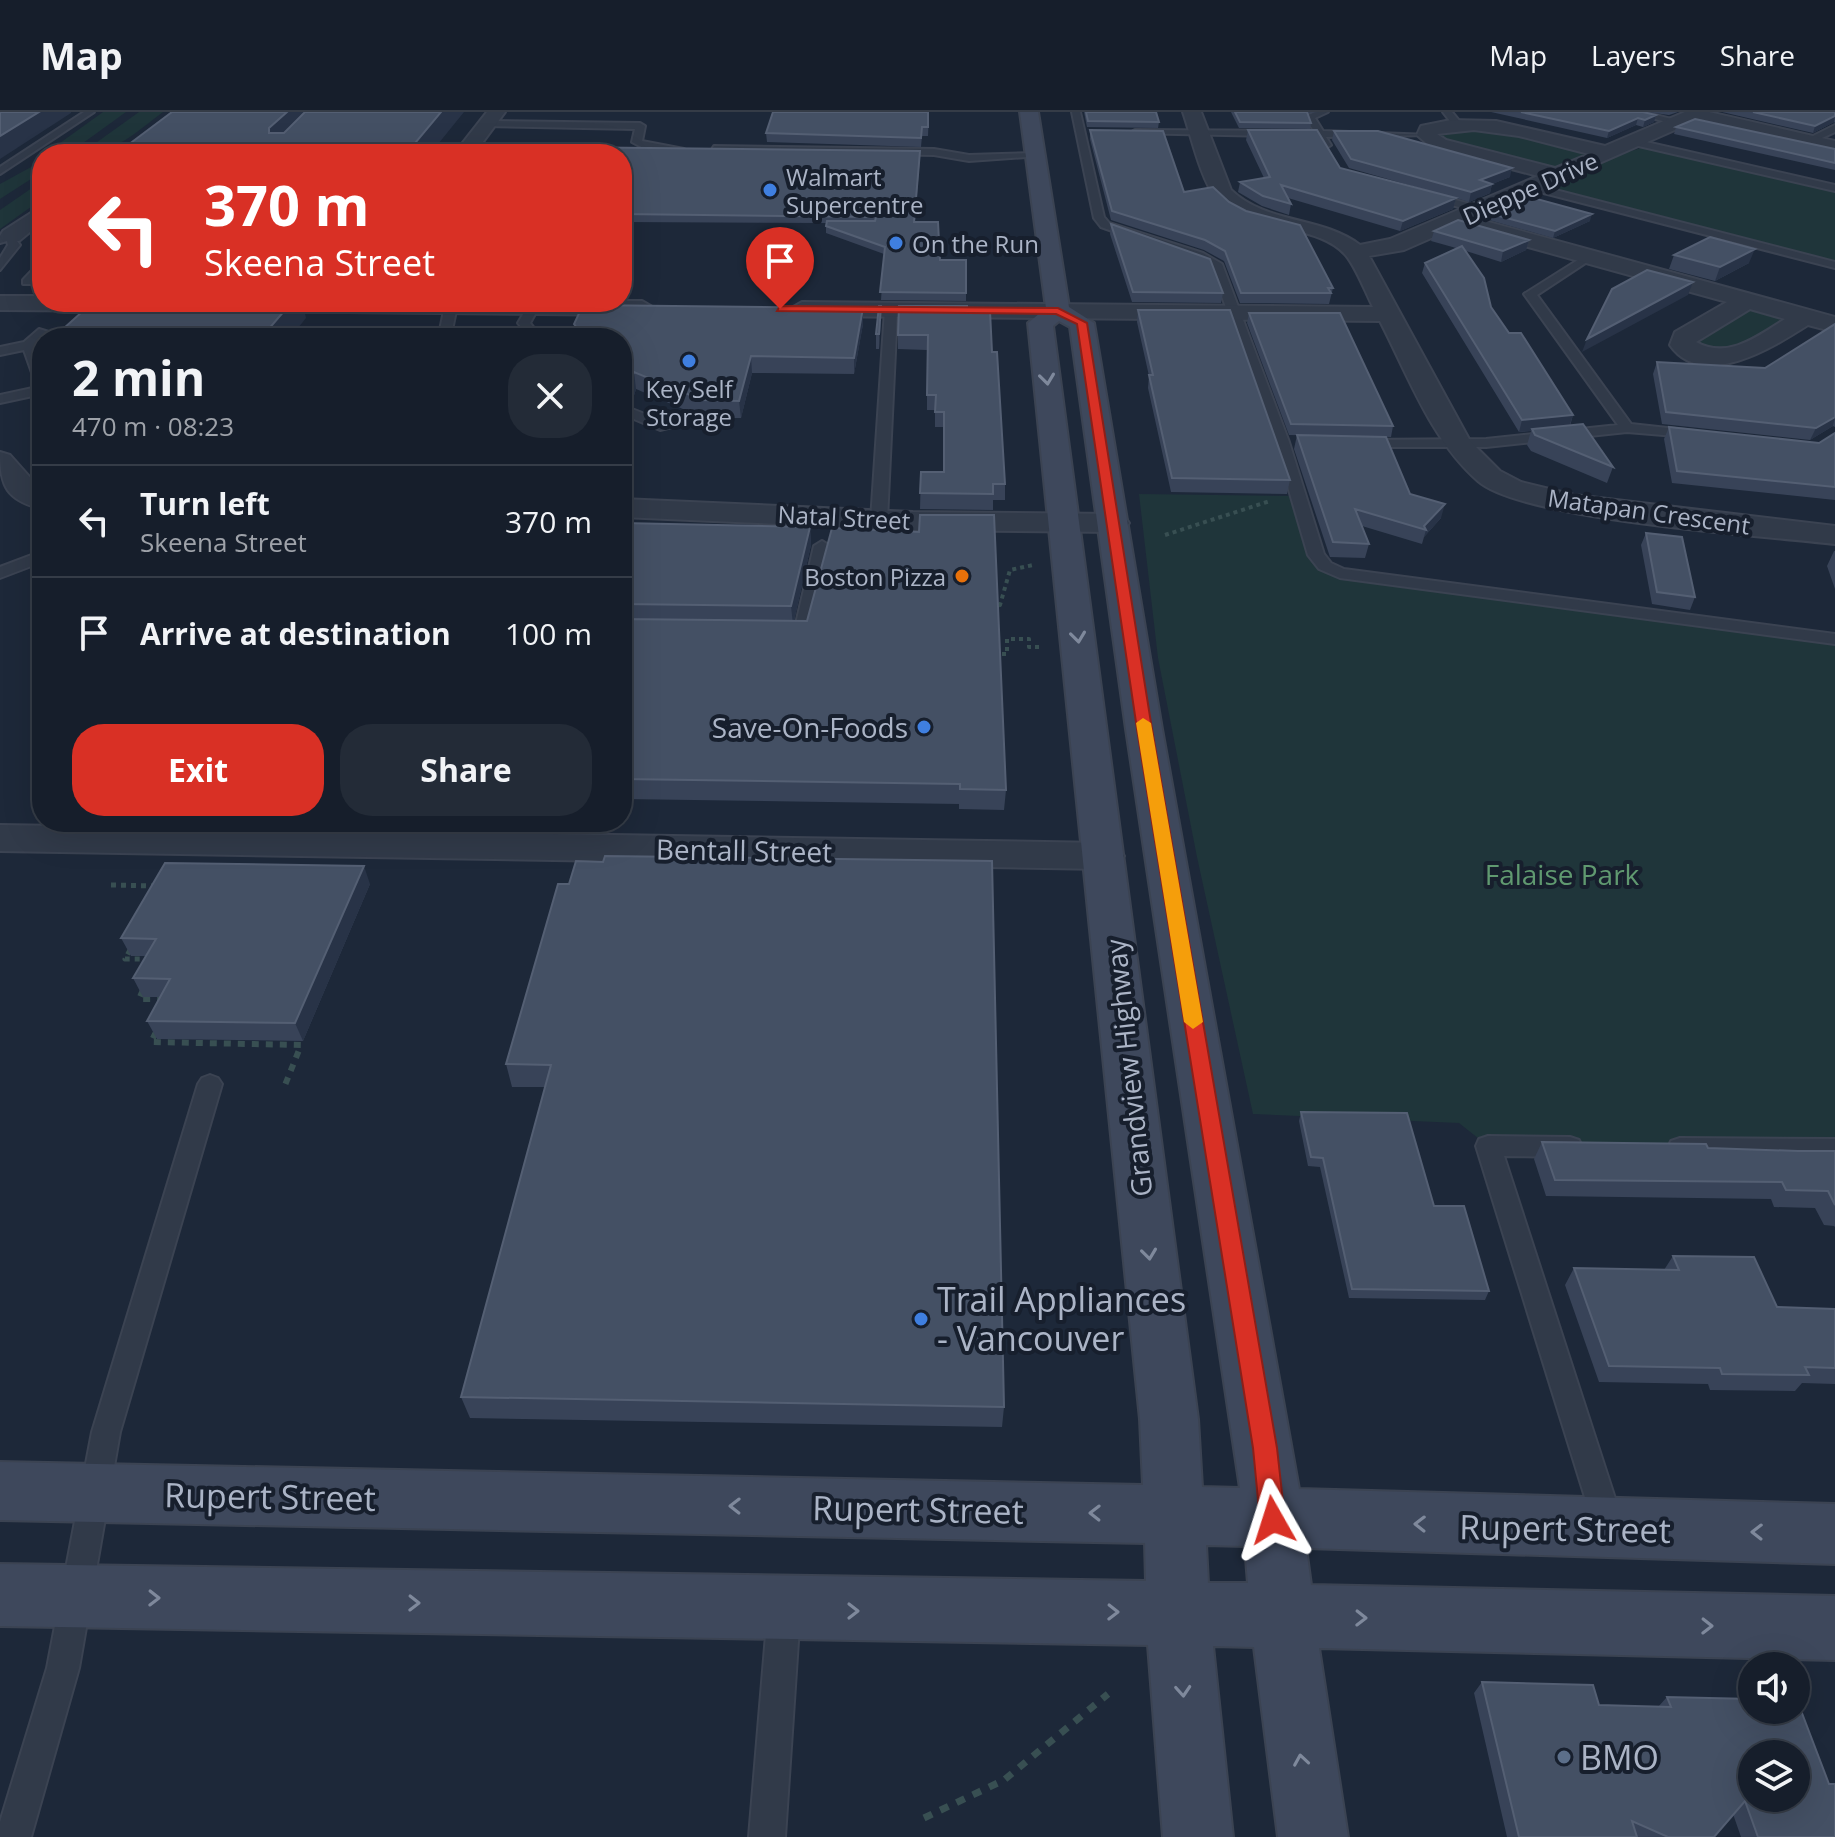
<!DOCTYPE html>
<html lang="en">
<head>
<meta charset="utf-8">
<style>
  :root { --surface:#161e2b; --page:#232b37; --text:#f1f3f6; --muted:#9ea2a9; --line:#353c47; --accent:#d93025 }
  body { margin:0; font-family:"Open Sans",sans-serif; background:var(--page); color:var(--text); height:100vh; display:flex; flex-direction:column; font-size:30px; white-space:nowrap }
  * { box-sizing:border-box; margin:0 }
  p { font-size:26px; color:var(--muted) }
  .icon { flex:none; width:44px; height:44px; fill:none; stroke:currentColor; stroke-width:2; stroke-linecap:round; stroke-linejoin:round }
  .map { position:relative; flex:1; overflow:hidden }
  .side { position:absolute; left:32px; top:216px; width:600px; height:504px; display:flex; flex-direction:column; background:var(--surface); border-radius:32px; box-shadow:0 8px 32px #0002,0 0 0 2px var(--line) }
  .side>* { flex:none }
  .top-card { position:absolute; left:32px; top:32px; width:600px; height:168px; border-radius:32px; box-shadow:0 8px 32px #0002,0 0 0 2px var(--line); background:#d93025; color:#fff; overflow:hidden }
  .tools { position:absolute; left:1738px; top:1540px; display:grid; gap:16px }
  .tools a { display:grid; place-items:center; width:72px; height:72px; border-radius:50%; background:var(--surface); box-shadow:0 8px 32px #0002,0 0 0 2px var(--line); font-size:40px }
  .pin { position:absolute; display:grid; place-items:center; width:68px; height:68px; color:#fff; margin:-82px -34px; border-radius:50% 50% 50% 0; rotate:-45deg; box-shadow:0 0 8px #0007 }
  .pin .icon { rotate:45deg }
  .me { position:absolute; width:88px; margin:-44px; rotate:354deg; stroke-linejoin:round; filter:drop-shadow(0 0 6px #0008) }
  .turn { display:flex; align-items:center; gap:28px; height:168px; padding:0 40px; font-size:36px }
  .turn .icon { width:104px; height:104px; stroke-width:2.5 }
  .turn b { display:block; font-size:56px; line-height:68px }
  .round { display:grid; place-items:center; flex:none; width:84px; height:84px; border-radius:32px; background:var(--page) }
  .headline { display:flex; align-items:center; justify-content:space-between; height:136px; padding:0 40px }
  h1 { font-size:48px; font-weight:700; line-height:60px }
  .button { display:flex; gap:16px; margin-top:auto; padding:16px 40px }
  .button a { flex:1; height:92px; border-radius:32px; background:var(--accent); color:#fff; font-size:32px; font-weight:700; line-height:92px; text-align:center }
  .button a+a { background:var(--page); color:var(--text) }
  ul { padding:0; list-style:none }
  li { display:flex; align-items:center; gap:24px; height:112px; padding:0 40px; border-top:2px solid var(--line) }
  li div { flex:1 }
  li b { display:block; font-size:30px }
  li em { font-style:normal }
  header { display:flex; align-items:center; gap:48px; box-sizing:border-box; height:112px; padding:0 40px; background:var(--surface); border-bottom:2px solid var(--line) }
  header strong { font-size:38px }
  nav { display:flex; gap:44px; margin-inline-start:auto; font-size:28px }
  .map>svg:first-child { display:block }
  .green { fill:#1f353a }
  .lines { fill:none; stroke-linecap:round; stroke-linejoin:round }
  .lane-casing { stroke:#3b4352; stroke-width:4 }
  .street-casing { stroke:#3b4352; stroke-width:4 }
  .secondary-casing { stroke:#3b4352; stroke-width:4 }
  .path-far3 { stroke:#384f52; stroke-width:4; stroke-dasharray:4 4; stroke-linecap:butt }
  .path-far2 { stroke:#384f52; stroke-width:5; stroke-dasharray:5 5; stroke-linecap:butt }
  .path-far1 { stroke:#384f52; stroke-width:6; stroke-dasharray:7 7; stroke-linecap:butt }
  .path { stroke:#384f52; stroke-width:7; stroke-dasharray:9 9; stroke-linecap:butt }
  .lane { fill:#313a49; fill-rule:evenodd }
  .street { fill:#313a49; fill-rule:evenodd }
  .secondary { fill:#3e485c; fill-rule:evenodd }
  .wall { fill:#384358 }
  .shaded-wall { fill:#283347 }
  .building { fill:#445064; stroke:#545f73; stroke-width:2; fill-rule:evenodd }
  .oneway { stroke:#7f899c }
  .route { fill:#d93025; stroke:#8d1f18; stroke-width:2 }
  .slow { fill:#f59e0b }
  .shop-dot { fill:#3f7fe0; stroke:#171f2d; stroke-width:3 }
  .food-dot { fill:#e8710a; stroke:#171f2d; stroke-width:3 }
  .service-dot { fill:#5c6f8a; stroke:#171f2d; stroke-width:3 }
  .labels { text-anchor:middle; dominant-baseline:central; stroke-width:8; stroke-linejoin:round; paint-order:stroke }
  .far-poi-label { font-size:24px; fill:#abb4c6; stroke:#171f2d; text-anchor:start }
  .far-street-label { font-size:24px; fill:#abb4c6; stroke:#171f2d }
  .poi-label { font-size:28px; fill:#abb4c6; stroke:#171f2d; text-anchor:end }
  .street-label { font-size:28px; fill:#abb4c6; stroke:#171f2d }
  .park-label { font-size:28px; fill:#609970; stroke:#171f2d }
  .near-poi-label { font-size:34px; fill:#abb4c6; stroke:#171f2d; text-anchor:start }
  .near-street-label { font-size:34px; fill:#abb4c6; stroke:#171f2d }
</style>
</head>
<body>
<header>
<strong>Map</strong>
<nav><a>Map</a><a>Layers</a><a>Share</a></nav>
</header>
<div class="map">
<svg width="1835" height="1725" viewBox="0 0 1835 1725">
  <rect width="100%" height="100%" fill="#1d2839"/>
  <path class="green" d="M103,0h23l-54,39 14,-1 53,-38h24c-36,27 -61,54 -110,36z
    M1489,14l127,30 28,-9 191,42v76l-286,-76v-4l19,-9 -126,-32 -7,-12z
    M42,49v11l-42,27v-15z
    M42,69v18l-42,30v-19z
    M1749,196l33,8 -1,4 -51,32 -10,1 -29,-12z
    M1139,382l160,2 17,59 24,18 495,66v510l-347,-3 -29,-23 -206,-9 -56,-257 -39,-199z"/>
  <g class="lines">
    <defs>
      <path id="lane" d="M84,0h10l-94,62v-7z
        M1072,0h8l24,105 5,6 94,30 19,11 67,178 35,112 7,9 13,6 491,65v10l-495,-66 -21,-9 -11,-14 -33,-113 -64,-176 -110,-39 -7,-9z
        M1315,0h13l-13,6 8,13 108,4 -105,2 5,8 -5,3 -9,-11 -187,-4 5,-3 179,1 -9,-14z
        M1443,0h9l9,11 -8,2z
        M1628,0h16l39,10 -5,3z
        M487,9l153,2 5,3 -3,15 42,8 -35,2 -17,-9 3,-13 -151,-3z
        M1835,13v7l-24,11 -8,-2z
        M1633,27l202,46v6l-205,-47z
        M714,34l220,3 35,6 67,-2 5,3 -72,5 -35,-6 -223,-4z
        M1532,72l303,78v6l-307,-79z
        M1426,80l59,16 1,2 -5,3 -59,-16z
        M11,121l9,12 -20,25v-12l8,-13 -1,-4 -7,2v-7z
        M1589,141l4,5 -56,37 94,129 64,7 5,1v6l-73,-6 -141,15h-132v-6l5,-1 127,-1 132,-14 -94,-131z
        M42,148v10l-11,14h-8v-4z
        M451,190l6,4 -5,24 5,8h-12l-5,-8 5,-24z
        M529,192l10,3 -9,16 12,15h-12l-12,-15z
        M891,194l6,4 -10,210 -8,5 -8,-5 14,-210z
        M39,217l10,3 -14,14 7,19v20l-7,-4 -11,-31 -24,5v-8l24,-5z
        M42,274v8l-42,9v-8z
        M622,293l48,19 2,3 -12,3 -38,-16z
        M822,429l8,5 -20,87 -8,5 -24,-1v-8l17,-1 19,-82z
        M42,439v11l-42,16v-11z
        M356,710h20l-13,27 -7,1 -10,-6z
        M210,963l8,3 4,6 -102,348 -41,236 -48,169h-31v-15l47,-154 45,-236 106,-348 4,-6z
        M1488,1024l82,1 9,3 3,7 -3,7 -9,3 -66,-1 119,367 -4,10 -11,5 -11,-5 -4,-10 -117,-377 3,-7z
        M1680,1026l155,1v20l-155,-1 -9,-3 -3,-7 3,-7z
        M784,1483l11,5 5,11 -15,226h-36l19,-226 5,-11z"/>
      <path id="street" d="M487,0h18l-31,42h-20z
        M1183,0h18l30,78c35,34 91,26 129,55l30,-6 148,-63 -106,-28 -15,-13 4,-9 30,-6 45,1 109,25 80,-34h24l126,29v12l-142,-31 -219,96 361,99v15l-27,-7c-33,21 -105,67 -138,20l5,-13 52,-30 -264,-73 -2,-4 -57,25 -35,6 101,185 30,30 21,11 53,13 261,31v18c-69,-8 -313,-24 -357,-63 -47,-41 -70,-106 -98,-160l-578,-5 -12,-7 12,-7 571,5c-8,-16 -15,-35 -25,-49 -27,-37 -100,-23 -132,-60 -15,-18 -25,-63 -33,-86zM1474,18l45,6 70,18 -34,14 -109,-28 -9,-6zM1750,197l35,10c-27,17 -57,41 -89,23z
        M42,94v16l-23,19h-16l-3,-5 3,-5z
        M0,184h42v6l120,2 -12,7 -150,-1z
        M622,189h20l12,7 -12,7 -400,-4 -12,-7z
        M0,340l10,3 32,36v18c-35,-9 -42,-22 -42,-57z
        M622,387l291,13 201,2 11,3 4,6 -4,6 -11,3 -201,-2 -291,-13z
        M0,713l1104,18 14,4 6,9 -6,9 -14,4 -1104,-18z"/>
      <path id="secondary" d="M1020,0h18l31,195 25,16 68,406 137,760 536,15v60l-529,-16 5,37 524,11v64l-516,-12 29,189h-70l-24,-190 -41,-1 20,191h-70l-15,-192 -1148,-19v-62l1146,17 -1,-38 -1145,-23v-58l1143,23 -3,-66 -112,-1096 18,-15zM1059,209l11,6 56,402 114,759 -38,-1 -4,-68 -145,-1093zM1206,1433l39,1 3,37h-40z"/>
    </defs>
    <use href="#lane" class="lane-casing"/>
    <use href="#street" class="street-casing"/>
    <use href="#secondary" class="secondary-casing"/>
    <path class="path-far3" d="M1165,423l105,-34
      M991,495l9,-2 10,-35 23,-5
      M994,542h13v-15h22v8h11"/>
    <path class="path-far2" d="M111,773l47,1
      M130,838l-5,9h24
      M142,880l2,-3"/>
    <path class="path-far1" d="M143,878l-4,9h23
      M156,920l-5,10 150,3 -16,40"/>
    <path class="path" d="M924,1706l80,-38 104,-86"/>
    <use href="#lane" class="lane"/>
    <use href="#street" class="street"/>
    <use href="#secondary" class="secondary"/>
  </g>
  <path class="wall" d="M929,0l-1,24h-6l-1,11 -154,-5 -1,-9z
    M1084,0h72l3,10 -1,6 -71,-1z
    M1231,0h88l-12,1 4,10 -1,6 -71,-1z
    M1491,0h152l13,3 -2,7 -11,5 -7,-2 -29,13z
    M1647,0h31l-9,3z
    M1722,0h113v11l-1,-1 -21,11z
    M1676,15l159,22v21l-161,-36z
    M1090,18l94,62 45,10 104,86 -4,16 -89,-1 -16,-42 -20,-11 -93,-30 -21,-81z
    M1248,18l92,38 97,25 -88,-25 -17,-28 2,-9 176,46 -18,7 -2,9 -21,9 -13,-4 -3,11 -53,22 -112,-33 3,6 -2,11 -27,-9 -24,-14 2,-10 24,-4 -18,-38z
    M622,42l298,3 -5,65 25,38h26v41l-85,-1 3,-46 -58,-21v-10l-204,-1z
    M1484,100l106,9 -37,17 -71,-20z
    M1111,112l112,69 -2,10 -89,-1 -22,-68z
    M1434,119l95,9 -3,10 -25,12 -35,-11 25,56 18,26 64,82 -3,11 43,41 -6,16 -76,-32 -4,-6 4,-14 -12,1 -97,-159 3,-10 31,-15 -25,-7z
    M1674,143l75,8 -34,18 -46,-12z
    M863,196v16l-9,50 -102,-1 -11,45h-37l-68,-29 -5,16 -8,-3 3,17 -4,10v-91h-46l-2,-14z
    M1138,198l152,170 -3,14 -116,-2 -23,-104 1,-12 -12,-54z
    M967,199l25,41 13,132v16h-12v10l-73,-1 1,-37h23v-45h-9v-17h-8v-60l-29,-1v-14z
    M1249,201l144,113 -2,11 -102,-2 -42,-112z
    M881,208l-2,29h-3v-15z
    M1835,212v103l-2,-1 -23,14 -148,-16 -9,-50 4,-12 108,6z
    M1669,315l150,16 16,-10v67l-163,-17 -8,-44z
    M1297,323l113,59 31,24 -17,19 -2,7 -60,-18 7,18 -4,14 -35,-1 -36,-108z
    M622,411l188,4 1,18 -17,76 212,169 -2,20 -45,-1v-5l-337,-5z
    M1646,421l49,64 -5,13 -38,-6 -11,-59z
    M1834,439h1v38l-8,-23z
    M370,772l-67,157 -146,-2 -10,-18 13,-24h-17l-10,-19 13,-22h-15l-10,-18z
    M558,772l446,523 -2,20 -532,-9 -9,-21 84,-310h-33l-6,-23z
    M1301,1000l133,94 55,85 -4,9 -136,-2 -29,-131 -12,-1 -9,-45z
    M1542,1030l256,9h37v76l-1,-1 -10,-1 -9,-17 -41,-1 -3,-8 -225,-3 -12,-37z
    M1673,1144l104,51 58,2v75l-33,-1 -7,8 -85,-1 -2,-6 -109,-2 -34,-97 9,-17 90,2z
    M1482,1570l117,23 59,2 9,-10 168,140h-94l-8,-23 -19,23h-207l-33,-144z"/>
  <path class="shaded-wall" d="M39,0h32v1l-71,46v-23z
    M287,0h31l-42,40 -7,-19v-5z
    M441,0h23l-34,42h-24z
    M1656,3l-2,7 -11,5 2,-7z
    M1835,4l-1,6 -21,11 2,-7z
    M1638,6l-2,7 -29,13 2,-7z
    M1512,56l-2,9 -18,7 -2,9 -21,9 2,-10 9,-12z
    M1456,86l-3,11 -53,22 3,-10z
    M1592,102l-2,7 -37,17 2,-7z
    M1529,128l-3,10 -25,12 2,-11z
    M1755,137l-6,14 -34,18 5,-14z
    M1693,170l-5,13 -106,57 5,-13z
    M292,190h10l4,16 -16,20h-29z
    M881,194v14l-2,29v-15z
    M863,196v16l-9,50v-16z
    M751,244l1,17 -11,45 -2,-17z
    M634,260l2,17 -5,16 -3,-17z
    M622,283l4,24 -4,10z
    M1573,303l-4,12 -50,5 3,-12z
    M1835,305l-2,9 -23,14 6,-12z
    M1445,392l-4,14 -17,19 2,-7 -2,-4z
    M810,415l1,18 -18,80 -2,-19z
    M364,754l6,18 -67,157 -8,-18z"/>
  <path class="building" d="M0,0h39l-39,24z
    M172,0h115l-18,16v5h15l21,-21h136l-35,42h-290z
    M773,0h155v15h-6l-1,11 -155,-5z
    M1086,0h70l3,10 -71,-1z
    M1235,0h72l4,11 -71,-1z
    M1521,0h122l13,3 -11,5 -7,-2 -29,13z
    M1753,0h82v4l-20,10z
    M1695,7l140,30v14l-159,-36z
    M1090,18l73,1 21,61 29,-5 16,15 17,9 54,14 33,63h-5l3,5h-90l-16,-42 -20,-11 -93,-29z
    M1248,18h69l23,38 116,30 -53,23 -122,-36 10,19 -28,-8 -23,-14 30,-5z
    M1334,19h44l134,37 -32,12 12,4 -21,8 -120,-33z
    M556,35l364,4 -6,71h24l2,38h26v33l-86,-1 5,-45 -59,-21 1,-5h48l1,-4 -254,-3v-60h-70z
    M1522,83l70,19 -37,17 -71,-19z
    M1458,108l71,20 -26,11 -69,-20z
    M1111,112l99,35 13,34 -90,-1z
    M1710,125l45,12 -35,18 -46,-12z
    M1462,134l22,32 7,29 18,26h12l52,82 -51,5 -97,-157z
    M1647,158l46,12 -106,57 25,-50z
    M93,190h199l-31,36h-208z
    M583,193l280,3 -9,50 -103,-2 -12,45 -37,-1 -68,-28 -6,16 -6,-2v-48h-37l-11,-14z
    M879,194h2l-2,28h-3z
    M899,194h68v5h23l2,41h5l8,132h-12v10l-73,-1 1,-21h23v-60h-9l1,-17h-9l1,-60h-30z
    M1138,198h92l60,170 -118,-2 -23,-103h4z
    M1249,201h91l53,113 -102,-2z
    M1835,212v93l-19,11 -150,-16 -9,-50 108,6z
    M1583,312l30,43 -78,-32 -3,-6z
    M1669,315l150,16 16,-10v54l-158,-16z
    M1297,323l89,2 24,57 35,10 -21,22 2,4 -71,-21 14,35 -36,-2z
    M920,403h74l12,275 -46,-1v-5l-338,-5v-160l185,2 25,-93 87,4z
    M622,411l188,4 -19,79 -169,-2z
    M1646,421l36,4 13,60 -38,-5z
    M605,744l387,5 12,546 -543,-10 90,-332 -45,-1 52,-180h11l7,-23 27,1z
    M165,751l199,3 -69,157 -148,-2 23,-42 -37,-1 23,-39 -35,-1z
    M1301,1000l106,1 27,93h30l25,85 -137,-2 -29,-131 -12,-1z
    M1542,1030l164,2 2,4 90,3h37v54l-7,-14 -42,-1 -4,-8 -227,-2z
    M1673,1144l81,1 23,50 58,2v59l-30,-1 4,8 -87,-1 -2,-6 -111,-2 -35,-98 105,2z
    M1482,1570l111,3 6,20 72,2 -4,-10 85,2v11h44l1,-10 32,84h6v53h-77l-13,-36 -31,36h-46l-36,-16 5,16h-118zM1752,1642h44v44h-44z"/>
  <defs><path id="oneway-chevron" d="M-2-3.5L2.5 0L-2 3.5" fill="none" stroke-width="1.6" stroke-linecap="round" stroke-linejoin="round" transform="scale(2)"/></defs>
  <g class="oneway">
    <use href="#oneway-chevron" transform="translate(1047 267) rotate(83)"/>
    <use href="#oneway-chevron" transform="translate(1078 525) rotate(83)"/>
    <use href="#oneway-chevron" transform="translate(1149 1142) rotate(83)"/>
    <use href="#oneway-chevron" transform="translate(735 1394) rotate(-179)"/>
    <use href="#oneway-chevron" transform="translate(1095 1401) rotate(-179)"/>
    <use href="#oneway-chevron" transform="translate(1420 1412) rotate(-179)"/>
    <use href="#oneway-chevron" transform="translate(1757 1420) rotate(-179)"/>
    <use href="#oneway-chevron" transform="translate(154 1486) rotate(1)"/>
    <use href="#oneway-chevron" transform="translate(414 1491) rotate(1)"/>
    <use href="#oneway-chevron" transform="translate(853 1499)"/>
    <use href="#oneway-chevron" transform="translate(1113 1500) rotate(1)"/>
    <use href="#oneway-chevron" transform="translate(1361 1506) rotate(1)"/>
    <use href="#oneway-chevron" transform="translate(1707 1514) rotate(1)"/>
    <use href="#oneway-chevron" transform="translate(1183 1579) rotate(86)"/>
    <use href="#oneway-chevron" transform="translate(1301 1648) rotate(-99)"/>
  </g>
  <path class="route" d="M780,194l278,2 29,15 65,406 125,719 8,72 -4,9 -8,3 -9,-3 -4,-9 -7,-72 -116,-719 -60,-405 -21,-10 -279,-3z"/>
  <path class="slow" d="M1143,606l8,5 52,299 -10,7 -9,-7 -48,-299z"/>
  <g class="shop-dot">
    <circle cx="770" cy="78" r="8"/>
    <circle cx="896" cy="131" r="8"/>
    <circle cx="689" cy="249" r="8"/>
    <circle cx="924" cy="615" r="8"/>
    <circle cx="921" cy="1207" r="8"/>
  </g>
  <circle class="food-dot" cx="962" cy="464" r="8"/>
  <circle class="service-dot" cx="1564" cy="1645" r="8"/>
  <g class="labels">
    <g class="far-poi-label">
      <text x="786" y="64">Walmart<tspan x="786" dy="28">Supercentre</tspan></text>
      <text x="912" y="131">On the Run</text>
      <text x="689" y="276" text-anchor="middle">Key Self<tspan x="689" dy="28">Storage</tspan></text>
      <text x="946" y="464" text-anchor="end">Boston Pizza</text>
    </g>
    <g class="far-street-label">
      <text transform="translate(1530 76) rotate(-24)">Dieppe Drive</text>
      <text transform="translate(1649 399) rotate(8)">Matapan Crescent</text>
      <text transform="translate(844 405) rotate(3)">Natal Street</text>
    </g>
    <g class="poi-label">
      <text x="908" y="615">Save-On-Foods</text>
    </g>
    <g class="street-label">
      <text transform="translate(744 738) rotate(1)">Bentall Street</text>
      <text transform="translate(1128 956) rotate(-96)">Grandview Highway</text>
    </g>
    <g class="park-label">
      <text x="1562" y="762">Falaise Park</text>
    </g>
    <g class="near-poi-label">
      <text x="937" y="1187">Trail Appliances<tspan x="937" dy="39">- Vancouver</tspan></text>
      <text x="1580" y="1645">BMO</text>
    </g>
    <g class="near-street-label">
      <text transform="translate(270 1384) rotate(1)">Rupert Street</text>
      <text transform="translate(918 1397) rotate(1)">Rupert Street</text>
      <text transform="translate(1565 1416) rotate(1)">Rupert Street</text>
    </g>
  </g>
</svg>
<div class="tools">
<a><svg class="icon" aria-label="sound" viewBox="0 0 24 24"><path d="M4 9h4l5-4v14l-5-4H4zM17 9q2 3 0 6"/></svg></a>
<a><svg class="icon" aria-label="layers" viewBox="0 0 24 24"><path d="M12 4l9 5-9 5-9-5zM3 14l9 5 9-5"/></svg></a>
</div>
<div class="pin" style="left:780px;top:197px;background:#d93025"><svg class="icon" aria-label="arrive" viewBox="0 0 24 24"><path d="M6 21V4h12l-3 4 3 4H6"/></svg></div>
<svg class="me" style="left:1273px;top:1408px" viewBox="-20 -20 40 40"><path d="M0-17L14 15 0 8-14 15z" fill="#d93025" stroke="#fff" stroke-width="4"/></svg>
<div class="top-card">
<div class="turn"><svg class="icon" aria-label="left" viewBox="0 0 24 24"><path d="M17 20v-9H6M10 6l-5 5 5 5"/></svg><div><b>370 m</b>Skeena Street</div></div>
</div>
<section class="side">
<div class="headline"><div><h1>2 min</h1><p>470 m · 08:23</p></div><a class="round"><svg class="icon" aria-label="close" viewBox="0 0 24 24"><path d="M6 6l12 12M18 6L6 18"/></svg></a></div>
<ul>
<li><svg class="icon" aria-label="left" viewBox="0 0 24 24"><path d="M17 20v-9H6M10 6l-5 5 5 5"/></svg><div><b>Turn left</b><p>Skeena Street</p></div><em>370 m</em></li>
<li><svg class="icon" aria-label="arrive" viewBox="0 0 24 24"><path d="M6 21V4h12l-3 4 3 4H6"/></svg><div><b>Arrive at destination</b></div><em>100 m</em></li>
</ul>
<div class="button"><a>Exit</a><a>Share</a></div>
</section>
</div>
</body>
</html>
